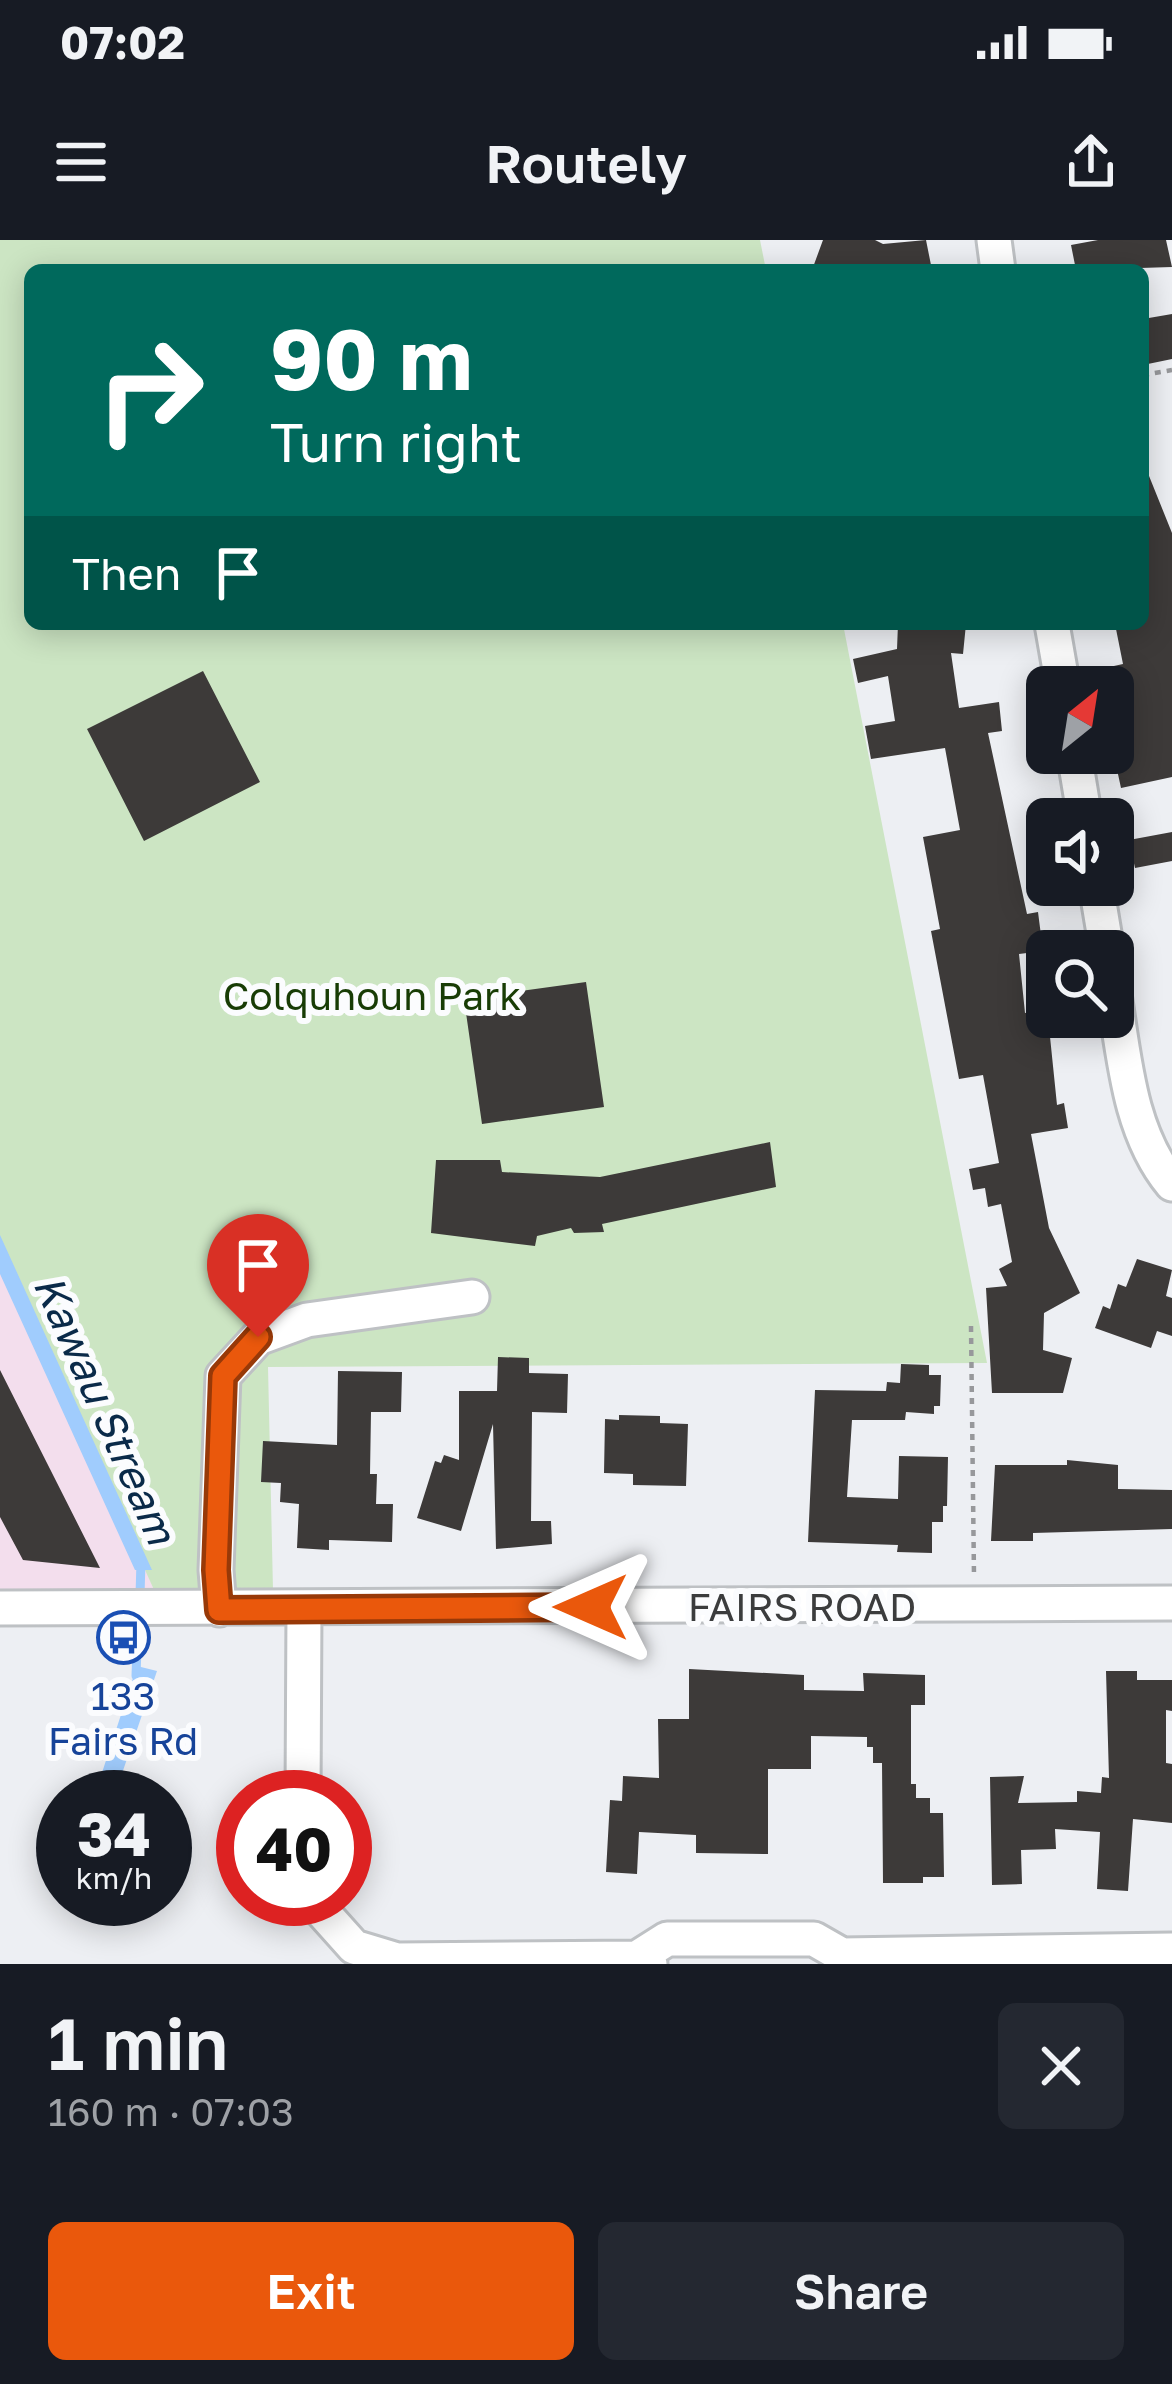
<!DOCTYPE html>
<html lang="en">
<head>
<meta charset="utf-8">
<style>
  :root { --surface:#171b24; --page:#242831; --text:#f1f3f6; --muted:#9ea1a6; --accent:#ea580c }
  body { margin:0; font-family:"Golos Text",sans-serif; background:var(--page); color:var(--text); height:100vh; display:flex; flex-direction:column; font-size:45px; white-space:nowrap }
  * { box-sizing:border-box; margin:0 }
  p { font-size:39px; color:var(--muted) }
  .icon { flex:none; width:66px; height:66px; fill:none; stroke:currentColor; stroke-width:2; stroke-linecap:round; stroke-linejoin:round }
  .map { position:relative; height:1724px; overflow:hidden }
  .sheet { display:flex; flex-direction:column; background:var(--surface); flex:1 }
  .sheet>* { flex:none }
  .guide { position:absolute; left:24px; top:24px; width:1125px; height:366px; border-radius:18px; box-shadow:0 6px 30px #0003; background:#00695c; color:#fff; overflow:hidden }
  .needle { width:78px; rotate:30deg }
  .fabs { position:absolute; left:1026px; top:426px; display:grid; gap:24px }
  .fabs a { display:grid; place-items:center; width:108px; height:108px; border-radius:18px; background:var(--surface); box-shadow:0 6px 30px #0003; font-size:60px }
  .speed { position:absolute; left:36px; top:1530px; display:flex; gap:24px; font-size:60px; font-weight:700; text-align:center }
  .speed>* { display:grid; place-content:center; width:156px; height:156px; border-radius:50%; background:var(--surface); box-shadow:0 6px 30px #0003; line-height:1 }
  .speed small { font-size:30px; font-weight:400 }
  .speed .limit { border:18px solid #d22; background:#fff; color:#111 }
  .pin { position:absolute; display:grid; place-items:center; width:102px; height:102px; color:#fff; margin:-123px -51px; border-radius:50% 50% 50% 0; rotate:-45deg; box-shadow:0 0 12px #0007 }
  .pin .icon { rotate:45deg }
  .me { position:absolute; width:132px; margin:-66px; rotate:270deg; stroke-linejoin:round; filter:drop-shadow(0 0 9px #0008) }
  .turn { display:flex; align-items:center; gap:42px; height:252px; padding:0 48px; font-size:54px }
  .turn .icon { width:156px; height:156px; stroke-width:2.5 }
  .turn b { display:block; font-size:84px; line-height:102px }
  .then { display:flex; align-items:center; height:114px; padding:0 48px; background:#0003; gap:24px; font-size:45px }
  .round { display:grid; place-items:center; flex:none; width:126px; height:126px; border-radius:18px; background:var(--page) }
  .headline { display:flex; align-items:center; justify-content:space-between; height:204px; padding:0 48px }
  h1 { font-size:72px; font-weight:600; line-height:90px }
  .cta { display:flex; gap:24px; margin-top:auto; padding:24px 48px }
  .cta a { flex:1; height:138px; border-radius:18px; background:var(--accent); color:#fff; font-size:48px; font-weight:600; line-height:138px; text-align:center }
  .cta a+a { background:var(--page); color:var(--text) }
  .status { display:flex; justify-content:space-between; align-items:center; height:84px; padding:0 60px; background:var(--surface); direction:ltr }
  .status svg { height:33px; fill:currentColor }
  header { display:flex; justify-content:space-between; align-items:center; height:156px; padding:0 48px; background:var(--surface); font-size:54px; font-weight:600 }
  .map>svg:first-child { display:block }
  .industrial { fill:#f3deed }
  .green { fill:#cce5c3 }
  .water { fill:#a0ccfd }
  .lines { fill:none; stroke-linecap:round; stroke-linejoin:round }
  .stream { stroke:#a0ccfd; stroke-width:9 }
  .building { fill:#3d3a39 }
  .minor-casing { stroke:#bec1c4; stroke-width:39 }
  .path { stroke:#97989b; stroke-width:4.5; stroke-dasharray:6 6; stroke-linecap:butt }
  .minor { stroke:#fff; stroke-width:33 }
  .route-casing { stroke:#983908; stroke-width:30 }
  .route { stroke:#ea580c; stroke-width:21 }
  .labels { text-anchor:middle; dominant-baseline:central; stroke-width:12; stroke-linejoin:round; paint-order:stroke }
  .park-label { font-size:39px; fill:#183c05; stroke:#fbfcfe }
  .street-label { font-size:39px; fill:#3b3c3d; stroke:#fbfcfe }
  .transit-label { font-size:39px; fill:#164399; stroke:#fbfcfe }
  .water-label { font-size:42px; font-style:italic; fill:#0a2a49; stroke:#fbfcfe }
</style>
</head>
<body>
<div class="status"><b>07:02</b><svg viewBox="0 0 49 12"><path d="M0 12V9h3v3zM5 12V6h3v6zM10 12V3h3v9zM15 12V0h3v12zM26 1h20v11H26zM47 4h2v5h-2z"/></svg></div>
<header><svg class="icon" aria-label="menu" viewBox="0 0 24 24"><path d="M4 6h16M4 12h16M4 18h16"/></svg>Routely<svg class="icon" aria-label="share" viewBox="0 0 24 24"><path d="M12 15V3M7 8l5-5 5 5M5 13v7h14v-7"/></svg></header>
<div class="map">
<svg width="1172" height="1724" viewBox="0 0 1172 1724">
  <rect width="100%" height="100%" fill="#edeff3"/>
  <path class="industrial" d="M0,1010l142,312 13,30 -155,-3z"/>
  <path class="green" d="M0,0h760l6,30h-736v354h813l144,739 -719,4 5,223 -118,2 -155,-342z"/>
  <path class="water" d="M0,995l152,335h-17l-135,-296z
    M137,1426l20,5 -43,126h-20z"/>
  <g class="lines">
    <path class="stream" d="M140,1356l1,-35
      M136,1436l1,-29"/>
  </g>
  <path class="building" d="M823,0h52l8,4 43,-4 6,30h-120z
    M1098,0h68l6,27 -96,3 -5,-25z
    M1172,74v45l-29,6v-46z
    M1143,221l29,72v244l-51,11 -8,-37v-64h-29l-2,-14 41,-9 -8,-40h28z
    M898,384h68l-3,30 -12,-1 8,55 40,-6 3,29 -14,2 39,181 11,-2 5,39 -24,3 6,59 16,-3 3,18 5,-1 8,78 7,-2 4,25 -37,6 18,94 31,65 -36,20 -1,37 29,8 -9,35h-71l-6,-105 21,-2 -8,-17 13,-7 -11,-58 -13,3 -3,-19 -12,2 -4,-21 30,-6 -16,-88 -24,4 -28,-148 9,-2 -17,-92 37,-7 -15,-82 -74,11 -6,-33 30,-5 -7,-45 -30,7 -5,-24 44,-10z
    M203,431l57,111 -116,59 -57,-112z
    M1172,592v29l-37,7 -6,-28z
    M586,742l18,125 -122,17 -18,-125z
    M770,902l6,45 -174,37 2,8 -30,1 -3,-5 -34,8 -2,10 -104,-13 5,-73h64l2,12 98,5z
    M1137,1019l35,11 -6,26 6,2v38l-15,-5 -6,17 -56,-20 8,-22 7,3 8,-25 8,3z
    M498,1117l31,1v15l39,1 -1,39 -35,-1 -1,109h20l1,23 -56,5 -3,-125 -32,107 -44,-13 18,-57 6,2 3,-8 15,5v-69h38z
    M901,1124l28,1v10h12l-1,31h-6v8l-28,-2 -1,8h-53l-5,77 51,2 1,-43 49,1 -1,49h-4v16h-11v31l-35,-1 1,-7 -90,-3 7,-152 71,1 1,-9 13,1z
    M0,1130l100,198 -77,-8 -23,-43z
    M338,1131l64,1 -1,40h-30l-1,62h7l-1,30h17l-1,38 -63,-2v10l-32,-2 2,-44 -19,-2 1,-19 -20,-1 2,-41 74,4z
    M619,1175l41,1v7l28,1 -2,62 -53,-1v-11l-29,-1 1,-54 14,1z
    M1067,1220l51,5v24l54,1v39l-139,4v8h-42l4,-76h72z
    M689,1429l115,6v15l60,1 -1,-18 62,2v30h-14v79h5v14h14v15h13l1,64h-21v6h-40l-1,-120h-9v-16h-6v-10l-56,-1v33h-43v85l-72,-1v-18l-57,-3 -2,42 -31,-2 4,-72 12,1 1,-25 36,2 -1,-59h31z
    M1106,1431h31v9h35v31l-6,-1v53l6,1v59l-39,-4 -5,72 -31,-2 3,-57 -45,-3 1,20 -35,1 1,34 -30,1 -2,-108 34,-1 -6,27 59,-1v-11l24,2 1,-16 7,1z"/>
  <g class="lines">
    <defs>
      <path id="minor" d="M994,0l4,30
        M1052,384l11,63
        M1074,513l11,66
        M1096,645l11,66
        M1113,748c11,66 15,143 59,196
        M0,1368l1172,-5
        M219,1369l-3,-39 7,-194 35,-38 49,-18 165,-23
        M303,1557l1,-188
        M311,1659l43,48 43,13 240,-2
        M650,1724l-13,-6 30,-19h147l28,16 330,-5"/>
    </defs>
    <use href="#minor" class="minor-casing"/>
    <path class="path" d="M1143,135l29,-5
      M971,1086l3,250"/>
    <use href="#minor" class="minor"/>
  </g>
  <g class="lines">
    <defs>
      <path id="route" d="M258,1097l-35,39 -7,194 3,40 372,-3"/>
    </defs>
    <use href="#route" class="route-casing"/>
    <use href="#route" class="route"/>
  </g>
  <defs>
    <symbol id="bus-ring" viewBox="-11 -11 22 22"><circle r="9.5" fill="#fbfcfe" stroke="#1a4fb4" stroke-width="1.5"/><path d="M-5-6H5V4H4V6H2V4H-2V6H-4V4H-5ZM-3.5-4V0h7V-4ZM-3.5 1.2v1.5H-2V1.2ZM2 1.2v1.5H3.5V1.2Z" fill="#1a4fb4"/></symbol>
  </defs>
  <g fill-rule="evenodd">
    <use href="#bus-ring" x="94" y="1368" width="59" height="59"/>
  </g>
  <g class="labels">
    <g class="park-label">
      <text x="372" y="755">Colquhoun Park</text>
    </g>
    <g class="street-label">
      <text x="802" y="1366">FAIRS ROAD</text>
    </g>
    <g class="transit-label">
      <text x="123" y="1455">133<tspan x="123" dy="45">Fairs Rd</tspan></text>
    </g>
    <g class="water-label">
      <text transform="translate(106 1169) rotate(66)">Kawau Stream</text>
    </g>
  </g>
</svg>
<div class="fabs">
<a><svg class="needle" viewBox="-14 -14 28 28"><path d="M0-13l5 13h-10z" fill="#e53935"/><path d="M0 13l5-13h-10z" fill="#9ea1a6"/></svg></a>
<a><svg class="icon" aria-label="sound" viewBox="0 0 24 24"><path d="M4 9h4l5-4v14l-5-4H4zM17 9q2 3 0 6"/></svg></a>
<a><svg class="icon" aria-label="search" viewBox="0 0 24 24"><circle cx="10" cy="10" r="6"/><path d="M15 15l6 6"/></svg></a>
</div>
<div class="speed"><div>34<small>km/h</small></div><div class="limit">40</div></div>
<div class="pin" style="left:258px;top:1097px;background:#d93025"><svg class="icon" aria-label="arrive" viewBox="0 0 24 24"><path d="M6 21V4h12l-3 4 3 4H6"/></svg></div>
<svg class="me" style="left:591px;top:1367px" viewBox="-20 -20 40 40"><path d="M0-17L14 15 0 8-14 15z" fill="#ea580c" stroke="#fff" stroke-width="4"/></svg>
<div class="guide">
<div class="turn"><svg class="icon" aria-label="right" viewBox="0 0 24 24"><path d="M7 20v-9h11M14 6l5 5-5 5"/></svg><div><b>90 m</b>Turn right</div></div>
<div class="then">Then<svg class="icon" aria-label="arrive" viewBox="0 0 24 24"><path d="M6 21V4h12l-3 4 3 4H6"/></svg></div>
</div>
</div>
<section class="sheet">
<div class="headline"><div><h1>1 min</h1><p>160 m · 07:03</p></div><a class="round"><svg class="icon" aria-label="close" viewBox="0 0 24 24"><path d="M6 6l12 12M18 6L6 18"/></svg></a></div>
<div class="cta"><a>Exit</a><a>Share</a></div>
</section>
</body>
</html>
